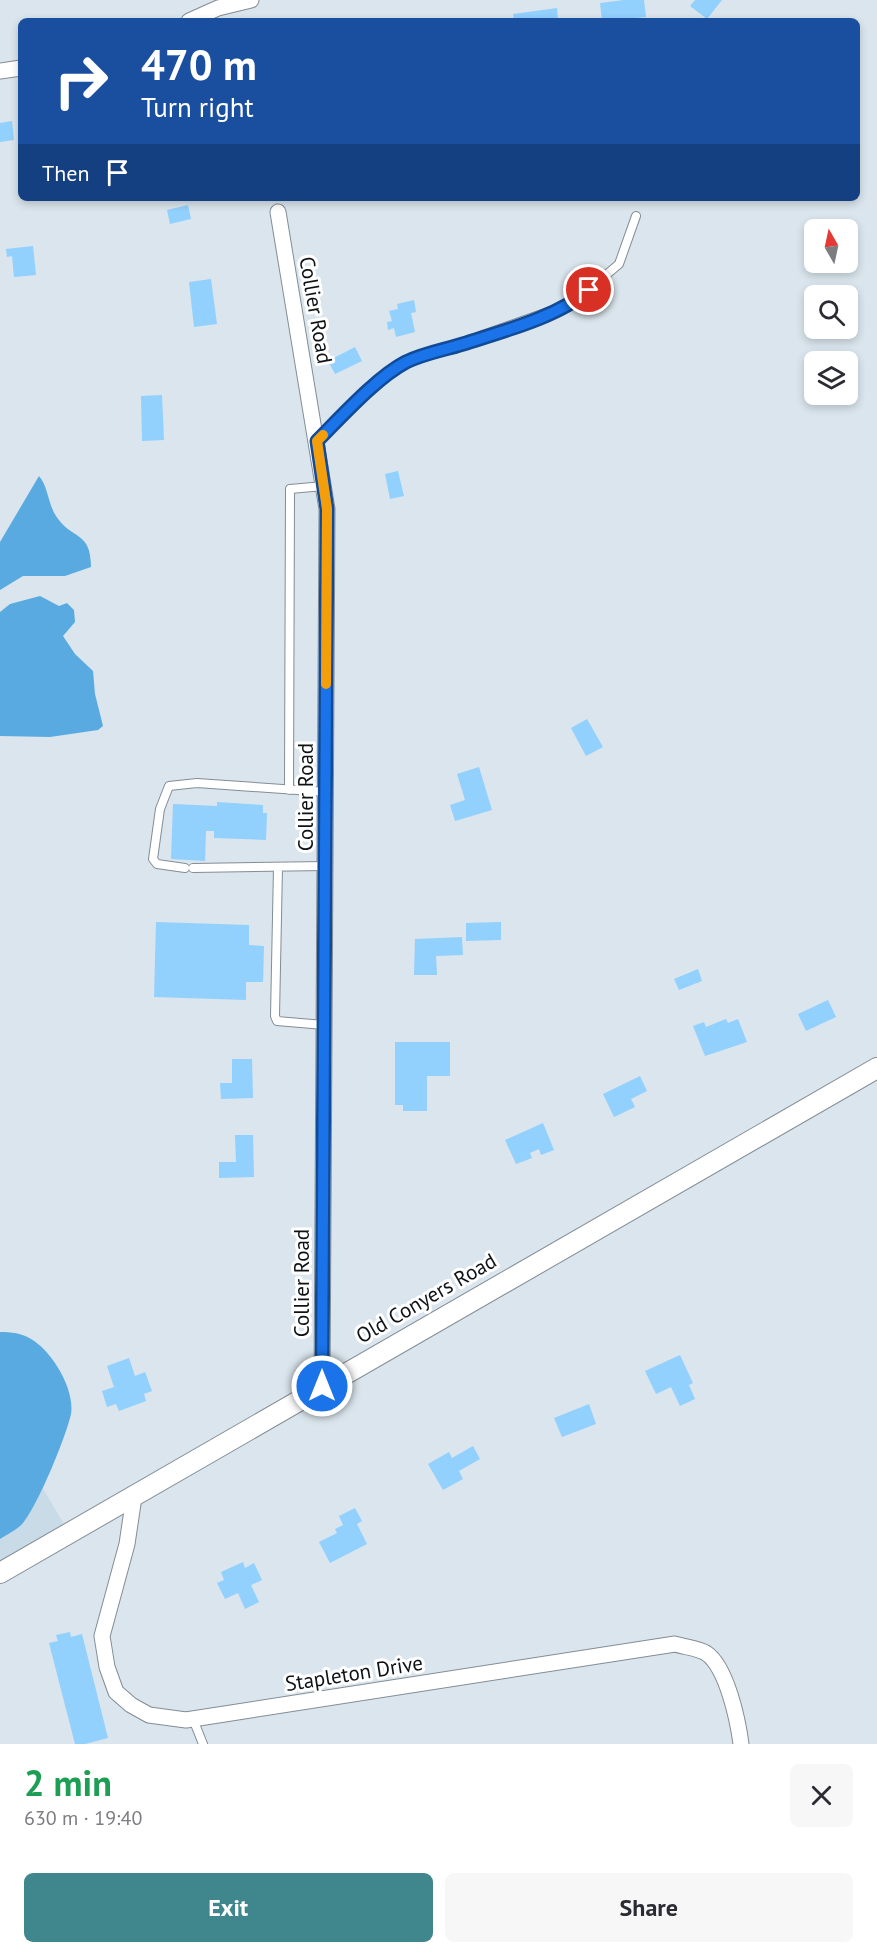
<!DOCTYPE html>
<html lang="en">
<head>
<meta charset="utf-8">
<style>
  :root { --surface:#fff; --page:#f7f7f7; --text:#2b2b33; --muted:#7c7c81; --accent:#3f868d }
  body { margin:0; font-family:"PT Sans",sans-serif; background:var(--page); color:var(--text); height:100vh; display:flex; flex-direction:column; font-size:22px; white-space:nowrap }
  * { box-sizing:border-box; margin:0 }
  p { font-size:20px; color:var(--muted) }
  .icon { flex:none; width:33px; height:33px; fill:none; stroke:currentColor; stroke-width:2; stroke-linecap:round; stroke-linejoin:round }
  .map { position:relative; height:1744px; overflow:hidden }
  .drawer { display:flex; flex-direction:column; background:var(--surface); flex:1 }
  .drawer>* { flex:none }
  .guide { position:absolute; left:18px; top:18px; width:842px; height:183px; border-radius:9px; box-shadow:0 3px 9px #0003; background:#1a4fa0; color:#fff; overflow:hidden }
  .needle { width:39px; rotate:351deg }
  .buttons { position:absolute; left:804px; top:219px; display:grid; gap:12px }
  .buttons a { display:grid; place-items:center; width:54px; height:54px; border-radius:9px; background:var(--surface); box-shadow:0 3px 9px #0003; font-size:30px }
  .pin { position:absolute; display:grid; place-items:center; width:51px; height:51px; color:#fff; margin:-26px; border:3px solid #fff; border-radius:50%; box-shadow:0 2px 6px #0007 }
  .me { position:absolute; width:66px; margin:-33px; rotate:0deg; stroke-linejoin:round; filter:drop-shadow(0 0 4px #0008) }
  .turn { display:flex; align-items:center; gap:21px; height:126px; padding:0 24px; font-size:27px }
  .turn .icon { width:78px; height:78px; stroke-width:2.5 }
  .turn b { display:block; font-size:42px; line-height:51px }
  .then { display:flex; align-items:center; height:57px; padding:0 24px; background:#0003; gap:12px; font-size:22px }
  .round { display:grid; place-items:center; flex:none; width:63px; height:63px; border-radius:9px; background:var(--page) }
  .headline { display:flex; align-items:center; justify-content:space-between; height:102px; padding:0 24px }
  h1 { font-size:36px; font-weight:800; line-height:45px; color:#1e9e55 }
  .action { display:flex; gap:12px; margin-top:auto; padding:12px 24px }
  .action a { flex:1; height:69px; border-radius:9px; background:var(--accent); color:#fff; font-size:24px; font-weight:800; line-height:69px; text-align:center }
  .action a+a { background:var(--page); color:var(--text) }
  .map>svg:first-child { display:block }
  .built { fill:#cadbe8 }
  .water { fill:#59aae0 }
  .building { fill:#92d0fd }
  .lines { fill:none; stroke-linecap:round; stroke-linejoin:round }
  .service-casing { stroke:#838d95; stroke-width:10 }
  .minor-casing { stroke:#838d95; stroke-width:17 }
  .tertiary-casing { stroke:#838d95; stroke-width:22 }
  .service { stroke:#fff; stroke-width:8 }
  .minor { stroke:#fff; stroke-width:15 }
  .tertiary { stroke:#fff; stroke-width:20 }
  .route-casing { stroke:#114b97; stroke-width:15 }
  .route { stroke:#1a73e8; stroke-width:10 }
  .slow { stroke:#f59e0b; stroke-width:10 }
  .labels { text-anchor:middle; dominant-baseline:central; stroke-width:6; stroke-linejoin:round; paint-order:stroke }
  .street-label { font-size:21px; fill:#0e1214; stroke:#fff }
</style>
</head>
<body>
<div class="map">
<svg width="877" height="1744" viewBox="0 0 877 1744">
  <rect width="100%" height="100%" fill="#dae5ed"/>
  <path class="built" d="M0,1416l71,120 -71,41z"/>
  <path class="water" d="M39,476c9,10 9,28 17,40 15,24 35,14 35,51l-26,9h-42l-23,14v-48z
    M40,596l19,10 8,-3 7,7 1,12 -12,14 12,18 18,17 2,23 8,32 -5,4 -48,7 -50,-1v-124l10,-8z
    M0,1332c11,0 22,1 31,7 21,12 44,50 40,75 -5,23 -33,91 -48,109 -6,7 -15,11 -23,16z"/>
  <path class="building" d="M624,0h20l2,17 -44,4 -2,-18z
    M695,0h27l-15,19 -17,-13z
    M557,8l1,13h-44l-1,-7z
    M12,121l2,19 -14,2v-19z
    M188,205l3,14 -21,5 -3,-14z
    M33,246l3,29 -22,2 -2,-21 -5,1 -1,-8z
    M211,279l6,45 -23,3 -5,-45z
    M414,300l2,12 -5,1 4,19 -19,5 -2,-9 -6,2 -1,-8 5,-1 -3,-10 9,-2 -1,-5z
    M355,347l7,14 -27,13 -7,-13z
    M162,395l2,45 -22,1 -1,-45z
    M398,471l6,25 -14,3 -5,-25z
    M587,719l16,28 -17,9 -15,-28z
    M479,767l13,43 -37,11 -5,-16 15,-5 -8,-26z
    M217,802l46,3v8h4l-1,27 -52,-2v-7h-8l-1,30 -34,-2 2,-55 44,2z
    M156,922l93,3v20l15,1 -1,36h-17v18l-92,-3z
    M501,922v18l-35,1v-18z
    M462,937l1,18 -27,1 1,19h-23l1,-36z
    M698,969l4,12 -23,9 -5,-11z
    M828,1000l8,17 -30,14 -8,-17z
    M726,1019l2,4 10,-4 9,23 -42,14 -12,-30 11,-4 2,5z
    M395,1042h55v34h-23v35h-24v-6h-8z
    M232,1059h20l1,39 -32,1 -1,-16h12z
    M640,1076l7,15 -16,8 4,8 -21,10 -11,-23z
    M543,1123l11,27 -13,5 -2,-6 -9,4 2,5 -16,6 -11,-24z
    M235,1135h18l1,42 -35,1v-16h17z
    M680,1355l13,28 -4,2 6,14 -15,7 -9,-19 -15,7 -11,-23z
    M129,1358l6,18 10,-4 7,19 -8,3 2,7 -27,10 -3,-7 -9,3 -5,-16 12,-4 -7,-21z
    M589,1404l7,20 -34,13 -8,-19z
    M473,1446l7,13 -21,12 4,8 -20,11 -15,-26 21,-12 3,6z
    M355,1508l7,13 -5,3 10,20 -37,19 -11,-21 18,-9 -2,-4 8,-4 -4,-9z
    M243,1562l2,6 9,-5 8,17 -11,5 8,17 -14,7 -7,-16 -13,6 -8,-16 7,-3 -3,-8z
    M70,1632l1,5 11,-3 26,104 -23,6h-10l-26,-101 9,-2 -2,-6z"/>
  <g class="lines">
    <defs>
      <path id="service" d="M317,441l54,-51 33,-27 169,-60 46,-39 17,-48
        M289,790l1,-301 34,-3
        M278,867l-3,149 2,5 47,4
        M185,868l-28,-4 -4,-5 7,-50 9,-23 28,-3 129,9
        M193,868l132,-2
        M193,1719l10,25"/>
      <path id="minor" d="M189,21l29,-13 33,-8
        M0,71l21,-3
        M278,212l49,297 -5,877
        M134,1497l-7,47 -25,92 5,31 9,25 15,13 18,10 37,5 489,-76c9,3 23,4 31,9 21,14 32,68 35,91"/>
      <path id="tertiary" d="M0,1573l877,-505"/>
    </defs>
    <use href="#service" class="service-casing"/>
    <use href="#minor" class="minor-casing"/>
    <use href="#tertiary" class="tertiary-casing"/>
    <use href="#service" class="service"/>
    <use href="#minor" class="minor"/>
    <use href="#tertiary" class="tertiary"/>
  </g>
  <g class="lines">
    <defs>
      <path id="route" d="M322,1386l5,-877 -10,-68c24,-24 60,-64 89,-79 19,-9 38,-12 57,-18 40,-13 95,-27 126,-54"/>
    </defs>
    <use href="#route" class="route-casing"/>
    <use href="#route" class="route"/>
    <path class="slow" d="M323,435l-6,6 10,68 -1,175"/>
  </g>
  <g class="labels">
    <g class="street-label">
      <text transform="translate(316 310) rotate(80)">Collier Road</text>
      <text transform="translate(305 797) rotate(-90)">Collier Road</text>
      <text transform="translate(301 1283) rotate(-90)">Collier Road</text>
      <text transform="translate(426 1298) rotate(-30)">Old Conyers Road</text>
      <text transform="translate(354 1673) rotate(-9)">Stapleton Drive</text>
    </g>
  </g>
</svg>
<div class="buttons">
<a><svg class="needle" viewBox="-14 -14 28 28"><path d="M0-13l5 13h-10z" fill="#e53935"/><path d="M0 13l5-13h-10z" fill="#7c7c81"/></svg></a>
<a><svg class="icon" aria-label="search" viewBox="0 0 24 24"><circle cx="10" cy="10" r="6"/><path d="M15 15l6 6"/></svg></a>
<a><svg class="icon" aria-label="layers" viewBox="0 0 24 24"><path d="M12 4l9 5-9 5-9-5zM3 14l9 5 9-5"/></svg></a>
</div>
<div class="pin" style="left:589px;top:290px;background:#d93025"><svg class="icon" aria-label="arrive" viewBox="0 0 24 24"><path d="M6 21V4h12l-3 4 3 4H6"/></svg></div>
<svg class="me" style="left:322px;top:1386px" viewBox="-20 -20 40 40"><circle r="17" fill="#1a73e8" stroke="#fff" stroke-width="3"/><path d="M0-11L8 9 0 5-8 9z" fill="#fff"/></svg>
<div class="guide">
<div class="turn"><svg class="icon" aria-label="right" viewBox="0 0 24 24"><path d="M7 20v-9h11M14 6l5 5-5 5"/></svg><div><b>470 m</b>Turn right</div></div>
<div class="then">Then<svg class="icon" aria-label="arrive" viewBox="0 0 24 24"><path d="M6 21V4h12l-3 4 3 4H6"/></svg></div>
</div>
</div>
<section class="drawer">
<div class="headline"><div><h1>2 min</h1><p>630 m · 19:40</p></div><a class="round"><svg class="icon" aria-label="close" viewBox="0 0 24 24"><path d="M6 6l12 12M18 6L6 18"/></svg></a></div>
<div class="action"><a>Exit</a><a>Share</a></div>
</section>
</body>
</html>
